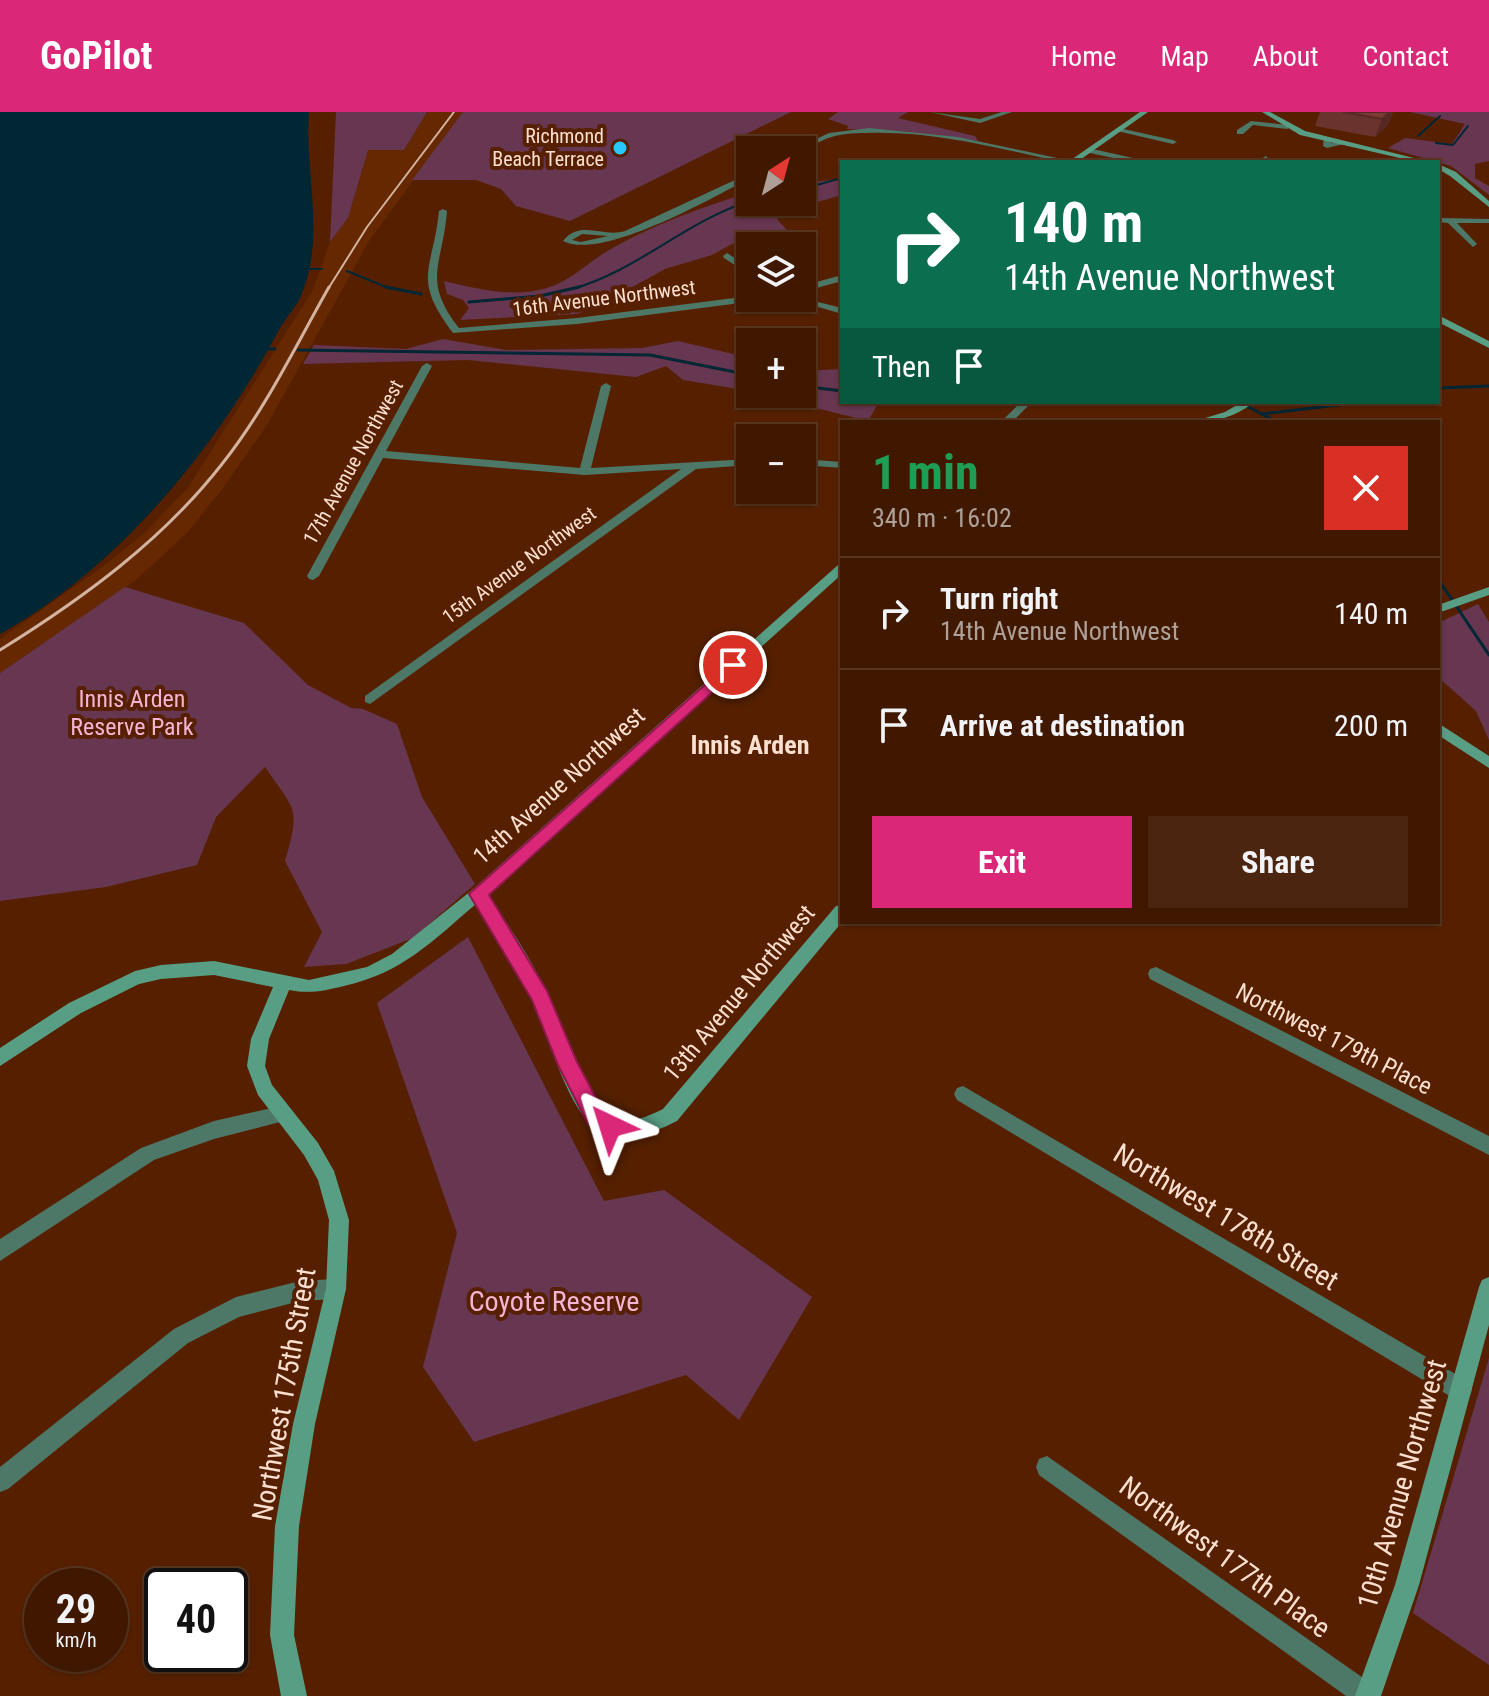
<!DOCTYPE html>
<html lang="en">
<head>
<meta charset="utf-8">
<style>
  :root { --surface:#401800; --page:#4b250f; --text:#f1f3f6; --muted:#aea099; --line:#593722; --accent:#db2777 }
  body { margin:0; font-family:"Roboto Condensed",sans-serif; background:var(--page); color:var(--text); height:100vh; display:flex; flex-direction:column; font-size:30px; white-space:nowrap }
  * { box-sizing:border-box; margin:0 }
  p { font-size:26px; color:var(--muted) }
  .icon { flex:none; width:44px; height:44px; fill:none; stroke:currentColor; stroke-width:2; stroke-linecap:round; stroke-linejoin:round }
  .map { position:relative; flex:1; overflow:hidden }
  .details { position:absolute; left:840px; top:308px; width:600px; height:504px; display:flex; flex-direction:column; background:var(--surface); border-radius:0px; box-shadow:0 2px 6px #0004,0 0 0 2px var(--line) }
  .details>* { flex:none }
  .guide { position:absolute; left:840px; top:48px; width:600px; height:244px; border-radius:0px; box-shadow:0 2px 6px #0004,0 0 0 2px var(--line); background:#0b6e4f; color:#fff; overflow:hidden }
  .needle { width:52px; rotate:36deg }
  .buttons { position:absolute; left:736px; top:24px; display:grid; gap:16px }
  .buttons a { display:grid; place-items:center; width:80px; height:80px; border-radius:0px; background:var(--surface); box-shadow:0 2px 6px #0004,0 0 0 2px var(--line); font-size:40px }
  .speed { position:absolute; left:24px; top:1456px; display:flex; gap:16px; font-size:40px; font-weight:700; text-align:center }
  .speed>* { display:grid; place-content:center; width:104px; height:104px; border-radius:50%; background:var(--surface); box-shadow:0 2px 6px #0004,0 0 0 2px var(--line); line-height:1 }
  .speed small { font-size:20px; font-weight:400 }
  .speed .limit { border:4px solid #111; border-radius:12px; background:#fff; color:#111 }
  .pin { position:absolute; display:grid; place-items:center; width:68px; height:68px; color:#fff; margin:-34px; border:4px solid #fff; border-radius:50%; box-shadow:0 2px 8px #0007 }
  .me { position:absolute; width:88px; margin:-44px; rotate:319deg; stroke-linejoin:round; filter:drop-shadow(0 0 6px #0008) }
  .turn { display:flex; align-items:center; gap:28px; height:168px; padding:0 32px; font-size:36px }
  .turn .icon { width:104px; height:104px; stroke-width:2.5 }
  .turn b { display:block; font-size:56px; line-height:68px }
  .then { display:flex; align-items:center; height:76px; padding:0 32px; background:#0003; gap:16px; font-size:30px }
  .round { display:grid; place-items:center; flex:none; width:84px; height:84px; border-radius:0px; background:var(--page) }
  .overview { display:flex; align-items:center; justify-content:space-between; height:136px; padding:0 32px }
  h1 { font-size:48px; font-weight:700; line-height:60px; color:#1e9e55 }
  .button { display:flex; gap:16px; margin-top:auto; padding:16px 32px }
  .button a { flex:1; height:92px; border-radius:0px; background:var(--accent); color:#fff; font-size:32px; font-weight:700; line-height:92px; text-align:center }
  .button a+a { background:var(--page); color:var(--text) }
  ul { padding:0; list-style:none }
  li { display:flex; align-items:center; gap:24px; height:112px; padding:0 32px; border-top:2px solid var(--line) }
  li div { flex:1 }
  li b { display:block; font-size:30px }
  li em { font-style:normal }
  header { display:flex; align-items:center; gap:48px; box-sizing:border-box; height:112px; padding:0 40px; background:var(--accent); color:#fff }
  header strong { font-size:38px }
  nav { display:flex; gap:44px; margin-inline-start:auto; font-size:28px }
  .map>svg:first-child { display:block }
  .built { fill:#652800 }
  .green { fill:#673650 }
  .water { fill:#012634 }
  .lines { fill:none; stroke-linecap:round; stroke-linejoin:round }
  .stream-far1 { stroke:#012634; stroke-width:2 }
  .stream { stroke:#012634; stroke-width:3 }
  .street { fill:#4d7867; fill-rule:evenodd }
  .secondary { fill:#589e84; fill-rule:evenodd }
  .rail-far1 { stroke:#d4b2a0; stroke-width:2 }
  .rail { stroke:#d4b2a0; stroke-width:3 }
  .wall { fill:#6a332d }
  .shaded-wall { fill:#562924 }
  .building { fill:#7b3b34; stroke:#562924; stroke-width:2 }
  .route { fill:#db2777; stroke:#8e194d; stroke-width:2 }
  .poi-dot { fill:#28c8ff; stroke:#562000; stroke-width:3 }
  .labels { text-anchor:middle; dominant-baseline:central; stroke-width:8; stroke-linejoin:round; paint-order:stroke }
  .far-poi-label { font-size:20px; fill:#fbdfd1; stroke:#562000; text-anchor:end }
  .far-street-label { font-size:20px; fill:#fbdfd1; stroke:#562000 }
  .park-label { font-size:24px; fill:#f7b3d5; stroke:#562000 }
  .street-label { font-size:24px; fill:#fbdfd1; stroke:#562000 }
  .neighbourhood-label { font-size:26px; font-weight:bold; fill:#fbdfd1; stroke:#562000 }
  .near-street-label { font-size:28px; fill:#fbdfd1; stroke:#562000 }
  .near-park-label { font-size:28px; fill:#f7b3d5; stroke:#562000 }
</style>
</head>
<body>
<header>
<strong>GoPilot</strong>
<nav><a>Home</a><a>Map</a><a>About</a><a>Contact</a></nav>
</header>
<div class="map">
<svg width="1489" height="1584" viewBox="0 0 1489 1584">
  <rect width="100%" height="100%" fill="#562000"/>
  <path class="built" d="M427,0h36l-94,129 -102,184 -44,63 -36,45 -51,47 -136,93v-34l101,-71 41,-33 45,-46 126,-199 17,-48 18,-24 20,-69 36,1z"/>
  <path class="green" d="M336,0h91l-23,38h-36l-20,68 -18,24z
    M463,0h328l-221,109 -54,-15 -15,-17 -25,-9h-64z
    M838,0h70l-10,6 77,18 3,5 -78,-10 -53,-2 1,-3 -20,-7z
    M1410,0h79v49l-14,3v14l14,8v9l-38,-29 -63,-18 17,-10 47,6 13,-20z
    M842,67v16l-49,14 -16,10 17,19 -9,4 -33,-9 -40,22 -47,14 -65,36 -23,9 -117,6 9,-12 -6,-8 -16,-6 -3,-13c33,8 69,17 103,7 25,-8 40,-25 62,-38 43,-25 94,-43 141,-58v10h52v-19z
    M443,227l63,11 136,-2 36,-7 72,17v33l-67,-11 -17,-14 -30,11 -168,-17 -165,4 11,-19 92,4z
    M842,257v33h37l-11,19 -108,-27h42v-23z
    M125,475l119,36 64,62 43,23 12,1 34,15 25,73 53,87 -62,54 -67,26 -42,3 18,-35 -37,-71c16,-55 10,-50 -20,-94l-49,50 -19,48 -91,22 -106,14v-228z
    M1478,492l11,18v118l-13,-29 -38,-34v-54z
    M468,825l136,264 60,-11 148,107 -73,123 -53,-45 -212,67 -51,-75 34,-134 -80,-230z
    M1489,1246v307l-76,-52z"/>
  <path class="water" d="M0,0h309c-5,61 18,125 -9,186 -5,10 -14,20 -20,30 -62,118 -161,240 -280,306z"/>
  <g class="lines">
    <path class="stream-far1" d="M1418,24l22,-20
      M1436,31l17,2 15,-19
      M802,77l40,-11
      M307,157h15
      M347,159l44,18
      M572,177c65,-18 114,-68 178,-88"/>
    <path class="stream" d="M386,175l35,7
      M469,190l71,-6 39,-9
      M269,237h6
      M298,238l352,5 100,20
      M802,274l40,5
      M1438,276l51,-2
      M1239,290l38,20
      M1261,302l103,-12
      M1438,467l51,76"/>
    <path class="street" d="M930,0l50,7 22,-7h10l-32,11z
      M1251,9l36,4 4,2 -4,2 -34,-4 -10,9h-6v-4z
      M869,16l89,9 118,25h-14c-64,-14 -132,-32 -197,-29 -13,0 -25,1 -37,5 -12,5 -22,12 -35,12l36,-17z
      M1119,16l54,12 4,2 -4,2 -56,-13z
      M1324,25h6l1,6 13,-2 4,2 -21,5 -4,-2z
      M1088,36l54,12 4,2h-14l-47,-10z
      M1266,44l3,4 -14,2z
      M750,61v5c-38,20 -148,83 -187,63 17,-22 40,-3 62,-10zM582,122l26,2 -27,6 -9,-2z
      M443,97l4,2c-4,54 -26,68 12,117l118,-10 173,-22 11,2 -5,3 -179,23 -124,9c-42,-56 -20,-62 -14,-122z
      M1438,106l51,1v4h-32l20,21 -4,3 -25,-24 -10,-1z
      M727,141l23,15v7l-26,-17 -1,-2z
      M842,163v6l-40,11v-6z
      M788,186h14l40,10v6z
      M427,251l5,3 -46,85 194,17 21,-82 5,-3 5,3 -20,82 159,-9v6l-54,4 -326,235 -5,-2v-6l316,-227 -96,6 -202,-17 -64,118 -6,4 -4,-1 -2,-3 115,-210z
      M1021,290h11l-20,20h-11z
      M802,347l40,3v6l-40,-3z
      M1156,855l333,169v19l-339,-176 -2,-5 2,-5z
      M963,974l506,296 3,8 -3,8 -8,3 -8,-3 -496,-298 -3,-6 3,-6z
      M281,994l7,2 2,6 -2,6 -74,19 -60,21 -154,101v-22l141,-91 73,-27z
      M336,1167l7,3 3,7 -3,7 -7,3 -36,2 -61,16 -51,26 -180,146 -8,3v-25l174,-138 62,-32 64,-16z
      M1047,1344l329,231 4,9h-34l-307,-221 -3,-8 3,-8z"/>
    <path class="secondary" d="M1140,0h8l-71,50h-9z
      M1262,0h8l35,19 125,31h-13l-117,-27z
      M1438,52l18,8 33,29v6l-39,-31 -12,-7z
      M1438,203l51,26v7l-51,-26z
      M1242,290h12c-18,15 -39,20 -62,20l33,-10z
      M842,452v10l-355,321c20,28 40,57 55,88 15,30 41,122 69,135 16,8 38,-2 52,-9l173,-203 6,-1v17l-165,199c-24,12 -51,23 -77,10 -33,-16 -55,-108 -72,-142 -14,-30 -33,-57 -52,-85 -45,38 -72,68 -132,82 -20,5 -35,8 -55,4l-20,49 -4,27 7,19 46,58 16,28 15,49 -3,69 -31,135 -16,102 -5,109 13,61h-26l-11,-61 5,-109 18,-102 33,-135 3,-69 -11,-40 -14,-25 -46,-60 -11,-29 4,-27 22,-52 -59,-12 -53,4 -22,5 -58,29 -81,53v-18l69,-45 66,-32 26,-6 53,-4 95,19 58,-13 25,-13 80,-64 366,-325z
      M1489,475v8l-51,18v-8z
      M1438,611l51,33v12l-51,-33z
      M1489,1165v48l-70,260 -38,111h-26l40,-111 84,-298 3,-7z"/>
    <path class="rail-far1" d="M328,177l39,-62 87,-115"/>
    <path class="rail" d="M0,538c82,-51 162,-109 222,-186 43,-54 73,-117 107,-177"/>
  </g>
  <path class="wall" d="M1320,0h73l-5,13 -13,12 -60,-11z"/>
  <path class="shaded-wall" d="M1390,0h3l-5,13 -13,12 7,-18z"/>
  <path class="building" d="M1343,0h47l-8,7z"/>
  <path class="route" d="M733,548l8,5 -2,3 -250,227 58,96 30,71 26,49 14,8 3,7 -3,7 -7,3 -22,-12 -30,-59 -26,-65 -63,-106z"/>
  <circle class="poi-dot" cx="620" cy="36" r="8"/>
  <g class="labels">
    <g class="far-poi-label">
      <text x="604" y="24">Richmond<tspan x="604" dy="23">Beach Terrace</tspan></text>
    </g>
    <g class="far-street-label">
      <text transform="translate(604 186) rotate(-7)">16th Avenue Northwest</text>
      <text transform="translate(353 350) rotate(-61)">17th Avenue Northwest</text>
      <text transform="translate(519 453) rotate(-36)">15th Avenue Northwest</text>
    </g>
    <g class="park-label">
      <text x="132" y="587">Innis Arden<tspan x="132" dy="28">Reserve Park</tspan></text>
    </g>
    <g class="street-label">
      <text transform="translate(559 674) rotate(-42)">14th Avenue Northwest</text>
      <text transform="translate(739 881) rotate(-50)">13th Avenue Northwest</text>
      <text transform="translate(1334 927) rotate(27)">Northwest 179th Place</text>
    </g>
    <g class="neighbourhood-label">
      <text x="750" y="633">Innis Arden</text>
    </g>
    <g class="near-street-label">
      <text transform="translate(1226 1105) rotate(31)">Northwest 178th Street</text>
      <text transform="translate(284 1282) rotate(-80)">Northwest 175th Street</text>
      <text transform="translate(1402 1372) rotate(-74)">10th Avenue Northwest</text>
      <text transform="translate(1225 1445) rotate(36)">Northwest 177th Place</text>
    </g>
    <g class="near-park-label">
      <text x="554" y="1189">Coyote Reserve</text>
    </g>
  </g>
</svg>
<div class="buttons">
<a><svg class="needle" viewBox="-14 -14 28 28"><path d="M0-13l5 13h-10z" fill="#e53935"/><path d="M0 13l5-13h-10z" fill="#aea099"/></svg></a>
<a><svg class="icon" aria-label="layers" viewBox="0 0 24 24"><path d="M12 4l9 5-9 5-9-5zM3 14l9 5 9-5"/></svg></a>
<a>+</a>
<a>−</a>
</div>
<div class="speed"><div>29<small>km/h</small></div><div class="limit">40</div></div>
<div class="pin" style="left:733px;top:553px;background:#d93025"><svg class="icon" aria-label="arrive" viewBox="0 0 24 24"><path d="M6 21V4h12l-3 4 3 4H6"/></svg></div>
<svg class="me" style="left:610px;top:1014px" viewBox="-20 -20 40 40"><path d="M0-17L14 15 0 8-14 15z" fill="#db2777" stroke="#fff" stroke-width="4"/></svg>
<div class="guide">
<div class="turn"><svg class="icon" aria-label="right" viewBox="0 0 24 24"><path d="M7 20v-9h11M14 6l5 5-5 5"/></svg><div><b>140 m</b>14th Avenue Northwest</div></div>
<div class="then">Then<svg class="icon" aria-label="arrive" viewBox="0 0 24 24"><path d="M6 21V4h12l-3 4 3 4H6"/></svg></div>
</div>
<section class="details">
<div class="overview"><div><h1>1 min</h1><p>340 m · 16:02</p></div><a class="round" style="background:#d93025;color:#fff"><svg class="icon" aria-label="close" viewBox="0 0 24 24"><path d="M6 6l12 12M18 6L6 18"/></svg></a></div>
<ul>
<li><svg class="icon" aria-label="right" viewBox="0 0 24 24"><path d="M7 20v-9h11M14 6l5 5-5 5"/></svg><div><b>Turn right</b><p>14th Avenue Northwest</p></div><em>140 m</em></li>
<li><svg class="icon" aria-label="arrive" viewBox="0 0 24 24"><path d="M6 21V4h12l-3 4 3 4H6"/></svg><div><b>Arrive at destination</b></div><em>200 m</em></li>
</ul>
<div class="button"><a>Exit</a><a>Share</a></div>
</section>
</div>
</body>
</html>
